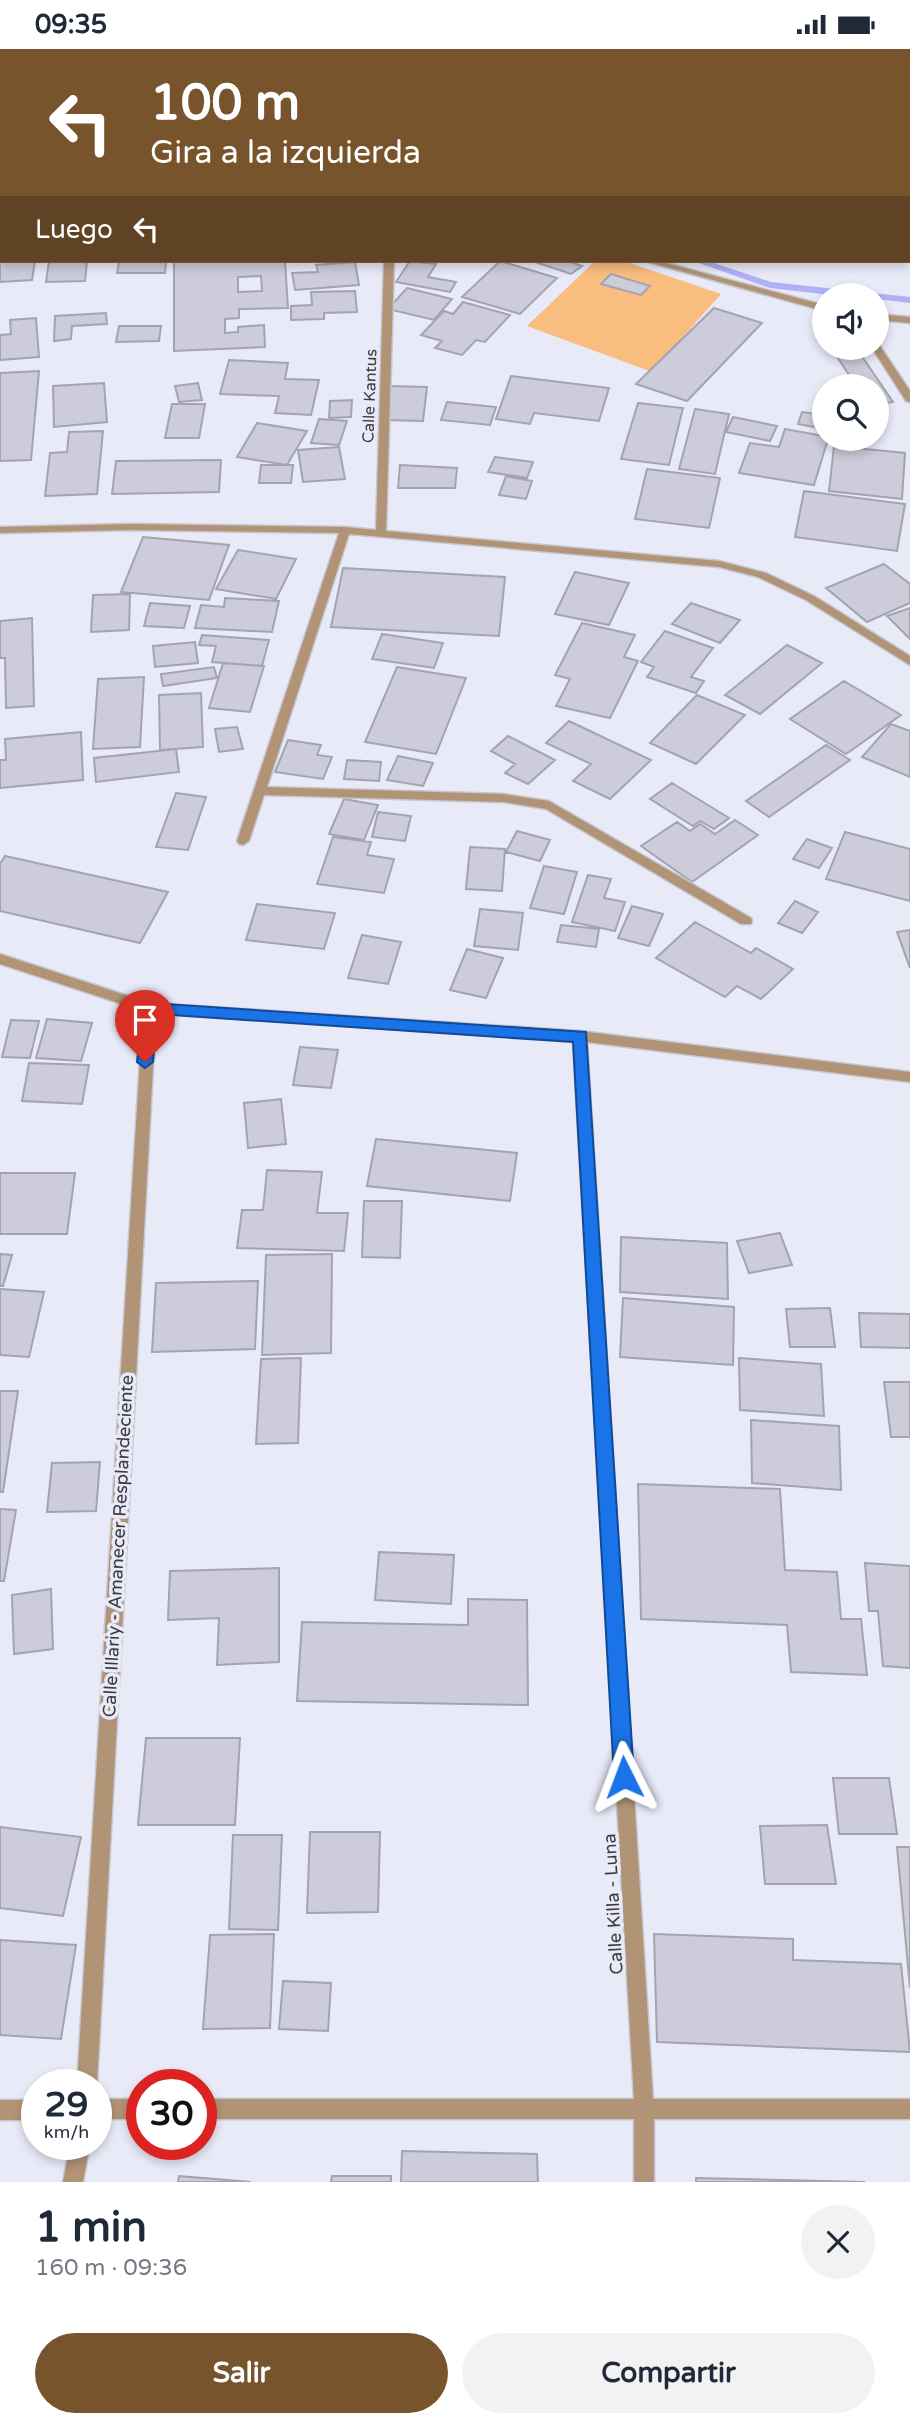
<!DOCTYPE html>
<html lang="es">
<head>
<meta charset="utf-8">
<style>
  :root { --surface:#fff; --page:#f2f2f3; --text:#1f2937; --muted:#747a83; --accent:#78542d }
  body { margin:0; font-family:"Varela Round",sans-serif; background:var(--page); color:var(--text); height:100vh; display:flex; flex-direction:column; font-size:26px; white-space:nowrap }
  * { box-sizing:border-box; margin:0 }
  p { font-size:23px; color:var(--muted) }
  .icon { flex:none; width:38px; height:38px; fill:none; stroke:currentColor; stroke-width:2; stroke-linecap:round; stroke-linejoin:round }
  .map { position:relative; height:2133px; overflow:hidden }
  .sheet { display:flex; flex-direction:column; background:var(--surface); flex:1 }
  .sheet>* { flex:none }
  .banner { position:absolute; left:0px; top:0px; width:910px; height:214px; box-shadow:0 4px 10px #0003; background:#78542d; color:#fff; overflow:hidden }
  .fabs { position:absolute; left:812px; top:234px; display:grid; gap:14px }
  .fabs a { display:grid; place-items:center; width:77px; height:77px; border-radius:50%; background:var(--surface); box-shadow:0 4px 10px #0003; font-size:35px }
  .speed { position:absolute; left:21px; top:2020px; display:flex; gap:14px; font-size:35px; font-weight:700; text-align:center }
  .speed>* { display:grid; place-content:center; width:91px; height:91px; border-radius:50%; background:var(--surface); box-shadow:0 4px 10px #0003; line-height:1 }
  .speed small { font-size:18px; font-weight:400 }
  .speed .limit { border:10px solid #d22; background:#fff; color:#111 }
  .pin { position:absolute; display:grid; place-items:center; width:60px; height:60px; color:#fff; margin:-72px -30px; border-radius:50% 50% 50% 0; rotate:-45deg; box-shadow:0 0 7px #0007 }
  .pin .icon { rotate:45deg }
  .me { position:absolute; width:77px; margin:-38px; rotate:357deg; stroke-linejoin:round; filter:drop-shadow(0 0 5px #0008) }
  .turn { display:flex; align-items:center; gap:24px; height:147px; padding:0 35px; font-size:32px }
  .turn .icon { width:91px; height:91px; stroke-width:2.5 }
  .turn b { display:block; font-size:49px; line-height:60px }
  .then { display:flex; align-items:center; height:66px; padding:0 35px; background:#0003; gap:14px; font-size:26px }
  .round { display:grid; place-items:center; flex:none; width:74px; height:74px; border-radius:37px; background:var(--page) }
  .overview { display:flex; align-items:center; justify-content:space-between; height:119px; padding:0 35px }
  h1 { font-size:42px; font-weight:700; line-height:52px }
  .cta { display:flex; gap:14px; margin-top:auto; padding:14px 35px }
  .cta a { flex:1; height:80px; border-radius:42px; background:var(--accent); color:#fff; font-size:28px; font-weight:700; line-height:80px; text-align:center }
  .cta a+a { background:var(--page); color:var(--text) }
  .status { display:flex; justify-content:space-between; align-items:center; height:49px; padding:0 35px; background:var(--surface); direction:ltr }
  .status svg { height:19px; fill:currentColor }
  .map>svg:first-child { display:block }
  .green { fill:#f8bd7f }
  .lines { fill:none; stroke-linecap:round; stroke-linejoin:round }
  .stream { fill:#afb0f6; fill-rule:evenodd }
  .building { fill:#ccccda; stroke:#a3a4b0; stroke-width:2; fill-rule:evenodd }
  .minor-casing { stroke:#c6c7d3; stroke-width:3 }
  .minor { fill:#b19475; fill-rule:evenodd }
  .route { fill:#1a73e8; stroke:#114b97; stroke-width:2 }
  .labels { text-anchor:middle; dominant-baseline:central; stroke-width:7; stroke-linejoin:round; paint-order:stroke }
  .far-street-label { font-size:16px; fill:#3b3b40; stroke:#e9eaf8 }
  .street-label { font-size:18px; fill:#3b3b40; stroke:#e9eaf8 }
</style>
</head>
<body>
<div class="status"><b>09:35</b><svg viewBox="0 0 49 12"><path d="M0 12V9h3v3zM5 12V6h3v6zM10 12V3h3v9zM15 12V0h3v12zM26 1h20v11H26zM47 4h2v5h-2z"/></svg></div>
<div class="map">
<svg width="910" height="2133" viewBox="0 0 910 2133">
  <rect width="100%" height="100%" fill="#e9eaf8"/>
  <path class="green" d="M595,212h29l97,33 -69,78 -125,-46z"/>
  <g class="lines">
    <path class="stream" d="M133,0h12l1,2h-11z
      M693,212h15l63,21 139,15v6l-33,-4v-3h-37l-70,-8z"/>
  </g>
  <path class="building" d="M0,203l2,9h33l-3,19 -32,2z
    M49,212h38l-2,20 -39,1z
    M166,212l-1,12h-48l2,-11z
    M174,212h111l3,47 -49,1v9l-14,1v14l13,-1v-5l26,-2 1,22 -91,4zM261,227l1,15 -24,1v-15z
    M410,212l26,3 -8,13 28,5 -6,10 -54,-10z
    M500,212l57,17 -37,36 -58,-17z
    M532,212h36l14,5 -11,8z
    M355,213l4,23 -64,5 -3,-17 26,-1 -2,-7z
    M611,225l39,12 -9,9 -40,-11z
    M407,239l45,11 -18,21 -46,-11z
    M355,242l2,21 -33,1v6l-33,1v-14l21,-1 -1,-13z
    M463,253l47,13 -25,27 -9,-2 -14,15 -27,-7 7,-7 -21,-6 23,-24 9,3z
    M714,259l48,15 -75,78 -51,-17z
    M106,264l1,11 -35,2 -1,13 -17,2 1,-25z
    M36,269l3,39 -39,3v-25l11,-1 -1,-14z
    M119,277h42l-2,15 -43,1z
    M857,300l36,53 -16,2v-17h-20l-23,-35z
    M229,311l59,3 -3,16 34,1 -8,35 -36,-2 4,-17 -59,-2z
    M39,322l-8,89 -31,1v-88z
    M511,327l98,12 -10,33 -65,-8 -4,11 -34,-5z
    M104,334l3,39 -53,5 -1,-41z
    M198,334l4,17 -23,2 -4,-16z
    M389,337l38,1 -4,34 -38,-1z
    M352,351l-1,17 -22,1 1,-17z
    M447,353l49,5 -6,18 -49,-5z
    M638,354l45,5 -14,57 -48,-6z
    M172,355h33l-6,34h-34z
    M695,360l34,5 -14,60 -36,-5z
    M802,363l22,3v14l-26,-5z
    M733,368l44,9 -7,15 -44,-9z
    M319,370l28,2 -8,24 -28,-2z
    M257,374l50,8 -20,34 -50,-8z
    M785,380l39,7v3h4l-14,46 -75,-12 11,-30 29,4z
    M103,382l-6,63 -52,2 5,-43 17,-1 2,-20z
    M834,397l71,7 -3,46 -73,-8z
    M339,398l6,32 -42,3 -5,-32z
    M495,408l38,5 -6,16 -39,-6z
    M221,411l-2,32 -107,2 4,-33z
    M261,416h32l-2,18h-32z
    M400,416l57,3 -2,20h-57z
    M647,420l73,9 -11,50 -74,-9z
    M506,427l26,5 -6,18 -27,-4z
    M804,442l101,13 -8,47 -102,-14z
    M143,488l86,8 -20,55 -88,-8z
    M238,501l58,9 -20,40 -60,-10z
    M884,515l26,20v19l-43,19 -41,-34z
    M343,519l162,9 -6,59 -168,-9z
    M575,523l54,11 -20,42 -54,-11z
    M130,545l-1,36 -38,2 2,-37z
    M225,549l54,3 -7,31 -77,-4 6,-23 23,2z
    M150,554l40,3 -6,22 -40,-2z
    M691,554l49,17 -20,23 -48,-19z
    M910,559v31l-23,-23z
    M32,569l2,88 -28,2 -1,-50h-5v-37z
    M582,574l53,12 -11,22 14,4 -28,57 -54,-12 14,-27 -15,-4z
    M665,582l48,17 -22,29 13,4 -8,12 -49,-16 7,-10 -13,-5z
    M382,585l61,9 -9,25 -62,-9z
    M202,586l67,5 -7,26 -50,-4 4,-16 -17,-1z
    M195,593l3,21 -43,4 -2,-21z
    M787,596l35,18 -62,51 -35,-19z
    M223,614l41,3 -14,46 -41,-4z
    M214,618l3,11 -54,8 -2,-12z
    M397,618l69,11 -30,76 -71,-12z
    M144,628l-4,70 -47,2 5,-70z
    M844,632l57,34 -55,39 -56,-35z
    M201,644l2,54 -43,3 -1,-55z
    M697,646l48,20 -49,49 -46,-21z
    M569,672l82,39 -41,39 -37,-18 18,-17 -45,-21z
    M891,675l19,7v46l-48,-20z
    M237,678l6,22 -24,3 -4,-23z
    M81,683l2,48 -83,8v-28h6l-1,-21z
    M508,687l47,24 -27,24 -23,-11 10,-9 -24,-13z
    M288,691l33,5 -4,10 15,2 -9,22 -48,-7z
    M826,696l24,15 -81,57 -23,-16z
    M176,700l3,23 -83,10 -2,-24z
    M398,707l35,7 -10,23 -36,-6z
    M347,711l34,2 -2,19 -35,-2z
    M672,734l57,35 -15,11 -14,-8 -7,5 -43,-27z
    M176,744l30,4 -18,53 -32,-3z
    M344,750l34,6 -14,35 -35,-6z
    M378,763l33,4 -6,25 -33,-4z
    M735,771l23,15 -66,47 -51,-36 36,-24 13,9 10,-7 15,10z
    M517,782l33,9 -10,21 -34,-9z
    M845,783l65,17v52l-84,-22z
    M333,788l38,5 -4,13 27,4 -10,34 -67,-9z
    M807,790l25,9 -13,20 -26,-9z
    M470,798l35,2 -3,42 -36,-2z
    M5,807l163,36 -28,51 -140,-32v-47z
    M544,817l33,6 -13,42 -34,-6z
    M588,826l23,4 -7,19 21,4 -10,29 -43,-9z
    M795,852l23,11 -16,21 -24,-10z
    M257,855l78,9 -11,36 -78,-9z
    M632,857l31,8 -14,32 -31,-8z
    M480,860l43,4 -5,37 -44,-4z
    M695,873l56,31 5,-5 37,21 -32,30 -24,-13 -12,11 -69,-39z
    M561,876l38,4 -3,18 -39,-5z
    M910,881v38l-13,-36z
    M362,886l39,7 -13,42 -40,-6z
    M467,900l36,9 -17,40 -36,-8z
    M47,970l45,4 -11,38 -45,-3z
    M11,971l28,1 -9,37 -28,-1z
    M300,998l38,3 -7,38 -38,-3z
    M29,1014l60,2 -7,39 -60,-3z
    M281,1050l5,45 -38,4 -4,-45z
    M376,1090l141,14 -7,48 -143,-15z
    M267,1121l55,2 -5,41h31l-4,38 -107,-3 5,-38h21z
    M0,1124h75l-8,61h-67z
    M364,1152h38l-2,57 -38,-1z
    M780,1184l12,32 -43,8 -12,-32z
    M621,1188l106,6 1,56 -108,-7z
    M0,1205l12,1 -9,31h-3z
    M332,1205l-1,99 -69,2 4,-100z
    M258,1232l-3,68 -103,3 4,-69z
    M0,1240l44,3 -15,65 -29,-2z
    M623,1249l111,9 -1,58 -113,-8z
    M830,1259l5,39h-45l-4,-38z
    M859,1264l51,1v34l-49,-1z
    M301,1309l-3,85 -42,1 5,-85z
    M739,1309l82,6 3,52 -84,-6z
    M884,1333h26v55h-19z
    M0,1342h18l-15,101h-3z
    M751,1371l88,6 2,64 -89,-7z
    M100,1413l-4,49 -49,1 5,-49z
    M638,1435l142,5 5,81 52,2 4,47h20l6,56 -76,-3 -4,-47 -146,-6z
    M0,1460l16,1 -12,71h-4z
    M379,1503l75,3 -3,49 -76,-4z
    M865,1514l45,3v102l-27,-2 -5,-55h-9z
    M279,1519v94l-62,3 2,-47 -51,2 2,-49z
    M51,1540l2,60 -39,5 -2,-59z
    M468,1550l59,1 1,105 -231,-4 5,-79 166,3z
    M146,1689h94l-5,87h-97z
    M833,1729h56l8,56h-58z
    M827,1776l9,59h-71l-5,-58z
    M0,1778l81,10 -18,79 -63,-8z
    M310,1783h70l-2,80 -71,1z
    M233,1786h49l-4,95 -49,-1z
    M897,1798h13v141z
    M274,1885l-4,94 -67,1 7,-94z
    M654,1885l139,5v21l108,4 9,88 -253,-10z
    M0,1891l76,5 -15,94 -61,-4z
    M283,1932l48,2 -3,48 -49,-2z
    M402,2102l135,3 1,28h-137z
    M179,2127l72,6h-73z
    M332,2127h59v6h-60z
    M696,2129l169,4h-169z"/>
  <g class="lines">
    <defs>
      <path id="minor" d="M444,0h10l1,2h-10z
        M823,0h10l1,2h-10z
        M902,0h8v5l-2,-3z
        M908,86l2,1v6l-2,-1z
        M0,179h2v6h-2z
        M908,184h2v6h-2z
        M384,212h10l-8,270 333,30 47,12 48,23 96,60v9l-104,-65 -48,-23 -39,-10 -370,-33 -82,253 236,7 46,7 202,117 1,3 -1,3h-10l-195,-115 -43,-7 -239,-7 -15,46 -6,4 -4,-1 -2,-3 102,-308 -208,-3 -131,3v-6l131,-3 214,3 31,3z
        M644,212h15l165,44v6z
        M877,265l33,3v6l-33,-3z
        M877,296l3,1 30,45v11l-4,-1 -34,-53h5z
        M0,905l150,49 430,28 330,41v10l-323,-40 66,1057h257v20h-256v63h-20v-63h-433v-20h433l-61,-1058 -417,-28 -59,1071h-20l66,-1073 -143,-47z
        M96,2050h46v20h-46z
        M0,2051h37v20h-37z
        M70,2095h20l-7,38h-20z"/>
    </defs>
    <use href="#minor" class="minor-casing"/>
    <use href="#minor" class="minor"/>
  </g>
  <path class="route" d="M150,954l436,29 48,745 -3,7 -7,3 -7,-3 -3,-7 -41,-735 -416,-28 -4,48 -8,6 -8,-6 6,-54z"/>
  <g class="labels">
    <g class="far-street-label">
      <text transform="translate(370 347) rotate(-88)">Calle Kantus</text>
    </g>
    <g class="street-label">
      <text transform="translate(118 1497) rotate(-87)">Calle Illariy - Amanecer Resplandeciente</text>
      <text transform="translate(613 1855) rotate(-93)">Calle Killa - Luna</text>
    </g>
  </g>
</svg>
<div class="fabs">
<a><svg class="icon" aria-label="sound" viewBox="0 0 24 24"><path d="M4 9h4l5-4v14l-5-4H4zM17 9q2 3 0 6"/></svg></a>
<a><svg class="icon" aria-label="search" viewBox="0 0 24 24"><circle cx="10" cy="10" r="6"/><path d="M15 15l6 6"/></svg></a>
</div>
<div class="speed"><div>29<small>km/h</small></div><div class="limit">30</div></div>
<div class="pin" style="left:145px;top:1013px;background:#d93025"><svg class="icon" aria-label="arrive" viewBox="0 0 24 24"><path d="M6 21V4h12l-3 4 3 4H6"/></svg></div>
<svg class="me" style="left:624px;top:1728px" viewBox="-20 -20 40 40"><path d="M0-17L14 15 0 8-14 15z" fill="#1a73e8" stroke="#fff" stroke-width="4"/></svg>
<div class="banner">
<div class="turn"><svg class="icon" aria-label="left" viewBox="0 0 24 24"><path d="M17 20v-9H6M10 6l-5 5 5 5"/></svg><div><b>100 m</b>Gira a la izquierda</div></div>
<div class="then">Luego<svg class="icon" aria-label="left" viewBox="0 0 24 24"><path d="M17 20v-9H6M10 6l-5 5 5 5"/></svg></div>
</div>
</div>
<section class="sheet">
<div class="overview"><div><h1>1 min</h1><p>160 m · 09:36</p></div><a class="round"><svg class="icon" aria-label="close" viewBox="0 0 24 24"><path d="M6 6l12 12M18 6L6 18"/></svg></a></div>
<div class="cta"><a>Salir</a><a>Compartir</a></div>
</section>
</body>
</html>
